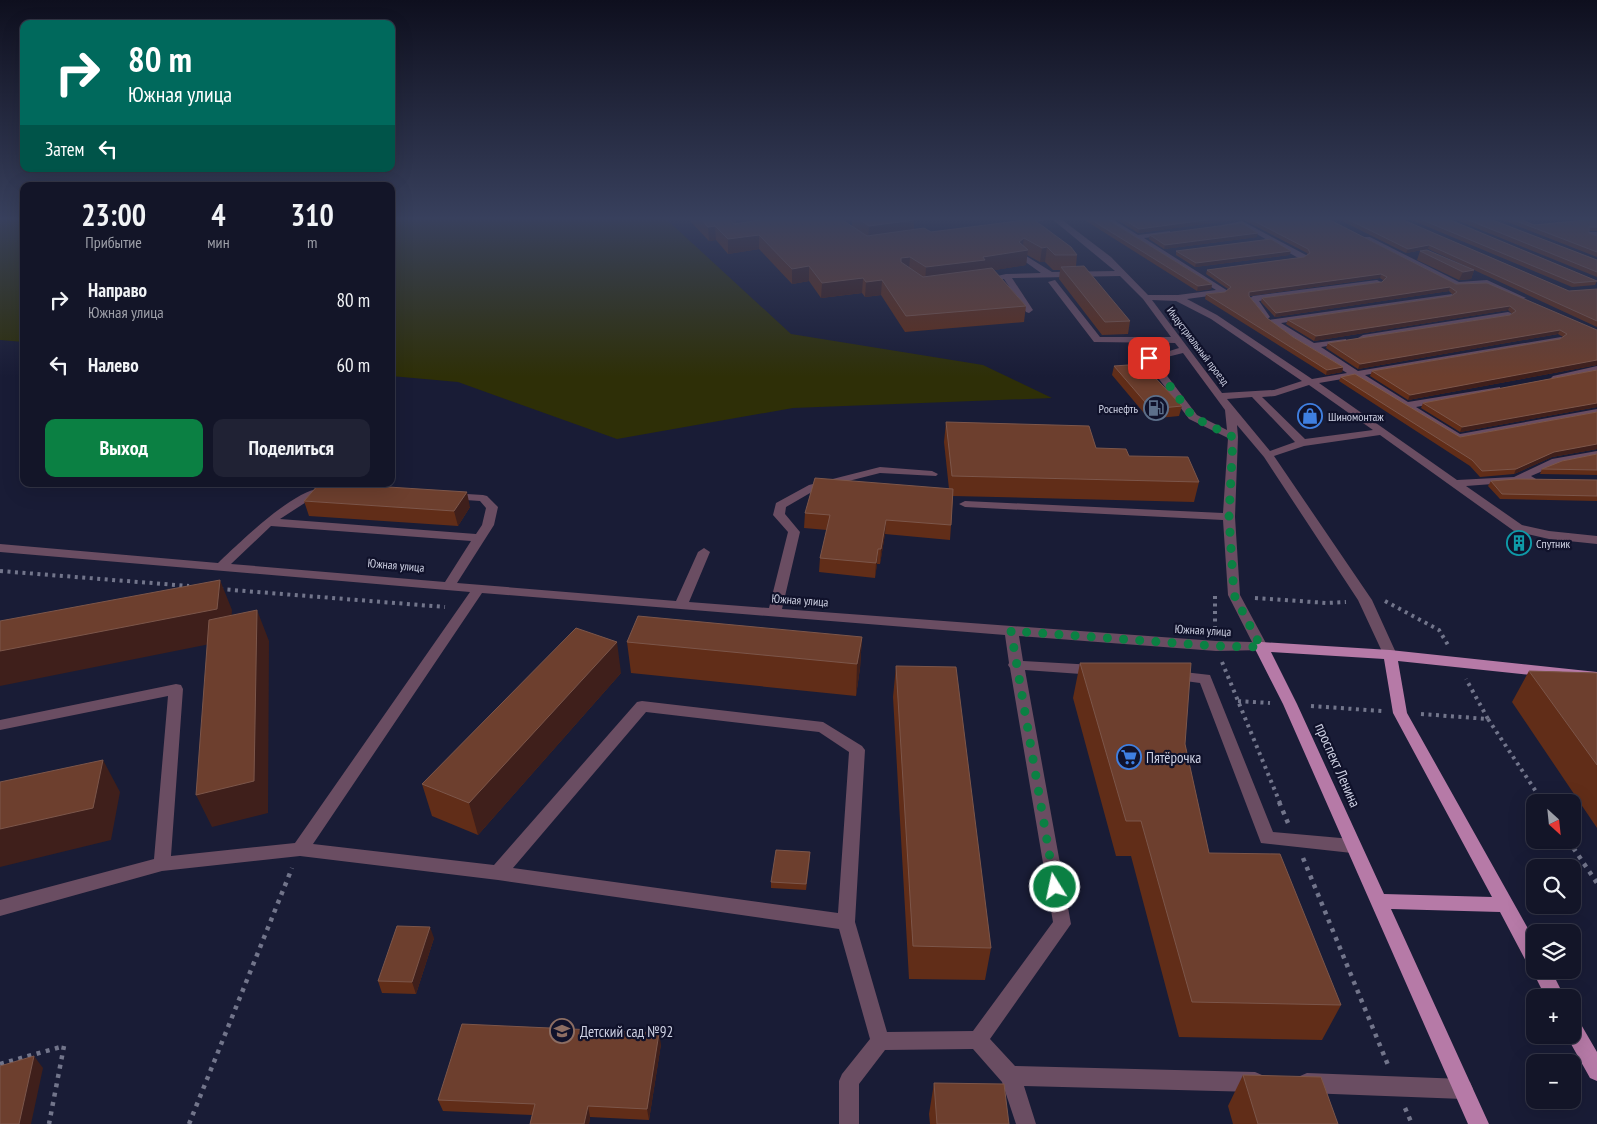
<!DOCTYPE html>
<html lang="ru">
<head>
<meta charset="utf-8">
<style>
  :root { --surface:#131528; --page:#202234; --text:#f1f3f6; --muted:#9d9fa8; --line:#323445; --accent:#0b8043 }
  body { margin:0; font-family:"PT Sans Narrow",sans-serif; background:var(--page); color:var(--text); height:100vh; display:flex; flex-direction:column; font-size:19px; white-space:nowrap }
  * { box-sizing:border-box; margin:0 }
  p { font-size:16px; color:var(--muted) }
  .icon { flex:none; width:28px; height:28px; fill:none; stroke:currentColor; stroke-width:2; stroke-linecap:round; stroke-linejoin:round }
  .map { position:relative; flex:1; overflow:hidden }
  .side { position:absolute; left:20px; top:182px; width:375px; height:305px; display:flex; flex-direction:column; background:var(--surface); border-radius:10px; box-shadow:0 5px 20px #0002,0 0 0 1px var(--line) }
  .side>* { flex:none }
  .hud { position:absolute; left:20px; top:20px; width:375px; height:152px; border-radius:10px; box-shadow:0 5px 20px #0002,0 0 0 1px var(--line); background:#00695c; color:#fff; overflow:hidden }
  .needle { width:32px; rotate:153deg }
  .fabs { position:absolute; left:1526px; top:794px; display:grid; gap:10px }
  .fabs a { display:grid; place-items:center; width:55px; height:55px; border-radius:10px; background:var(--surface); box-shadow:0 5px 20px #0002,0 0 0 1px var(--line); font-size:25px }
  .pin { position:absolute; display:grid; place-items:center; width:42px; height:42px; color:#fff; margin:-21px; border-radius:10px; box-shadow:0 2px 8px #0006 }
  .me { position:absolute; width:55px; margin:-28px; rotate:350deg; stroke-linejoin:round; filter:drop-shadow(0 0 4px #0008) }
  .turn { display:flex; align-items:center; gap:18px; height:105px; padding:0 25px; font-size:22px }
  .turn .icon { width:65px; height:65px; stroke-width:2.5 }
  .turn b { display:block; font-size:35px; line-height:42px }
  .then { display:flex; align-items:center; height:48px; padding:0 25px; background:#0003; gap:10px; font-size:19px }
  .eta { display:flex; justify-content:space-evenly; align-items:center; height:85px; text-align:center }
  .eta b { font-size:30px; font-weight:800; line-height:35px }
  .cta { display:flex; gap:10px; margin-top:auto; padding:10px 25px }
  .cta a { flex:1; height:58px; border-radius:10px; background:var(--accent); color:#fff; font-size:20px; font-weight:800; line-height:58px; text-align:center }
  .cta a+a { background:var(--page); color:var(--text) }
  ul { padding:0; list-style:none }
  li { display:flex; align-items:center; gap:15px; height:65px; padding:0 25px }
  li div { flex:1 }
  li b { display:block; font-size:19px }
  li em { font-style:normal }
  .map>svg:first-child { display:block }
  .green { fill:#2e2f07 }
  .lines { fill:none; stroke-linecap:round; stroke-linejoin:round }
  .path-far1 { stroke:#72758b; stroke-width:4; stroke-dasharray:3 4.5; stroke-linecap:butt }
  .path { stroke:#72758b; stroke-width:4.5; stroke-dasharray:4 5.5; stroke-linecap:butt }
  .minor { fill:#6a4d62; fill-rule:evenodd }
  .major { fill:#b67aa7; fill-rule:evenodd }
  .wall { fill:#612d18; fill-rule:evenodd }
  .shaded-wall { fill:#3f1f1b }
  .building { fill:#6d3f2e; stroke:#7c564a }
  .route { stroke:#0b8043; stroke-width:9; stroke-dasharray:0 16.2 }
  .labels { text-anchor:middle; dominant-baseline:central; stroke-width:4.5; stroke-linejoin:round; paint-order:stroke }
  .far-street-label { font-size:11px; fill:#ced1e3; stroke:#10122b }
  .poi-label { font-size:12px; fill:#ced1e3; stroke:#10122b; text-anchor:start }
  .street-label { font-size:12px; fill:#ced1e3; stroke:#10122b }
  .near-poi-label { font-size:15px; fill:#ced1e3; stroke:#10122b; text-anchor:start }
  .near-street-label { font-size:15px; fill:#ced1e3; stroke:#10122b }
</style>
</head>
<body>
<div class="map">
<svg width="1597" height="1124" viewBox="0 0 1597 1124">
  <rect width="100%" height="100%" fill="#191c36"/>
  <path class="green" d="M0,219h24v123l-24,-2z
    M391,219h275l125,115 192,31 69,33 -259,10 -176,31 -159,-57 -67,-6z"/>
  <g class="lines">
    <path class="path-far1" d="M0,571l189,15
      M220,589l225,18
      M1215,596v33
      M1255,598l72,5 19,-1
      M1385,601l54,29 9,15
      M1222,662l58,141
      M1238,701l32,2
      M1311,706l71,5
      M1421,714l67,5 -22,-40
      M1488,719l55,83"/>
    <path class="path" d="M1279,802l9,21
      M1568,840l29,43
      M1303,858l85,207
      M0,1064l64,-18 -15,78
      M1405,1108l7,16
      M189,1124l103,-256"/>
    <path class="minor" d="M1031,219h21l-33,6 -4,-2z
      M1052,219h9l50,38 37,38h30l38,-5 -113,-71h9l26,16 32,-4v4l-26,3 84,53 -4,3 -37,5 30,16 95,64 35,-6 -78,-49v-4l183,-26v4l-3,1 -168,24 33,20 32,-4v4l-25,4 37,24 203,-34 2,2 -5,3 -193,33 43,27 92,-15v4l-3,1 -81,15 44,27 137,-25v6l-139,25 -104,-63 -35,6 138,97 57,-3 38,-18 45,-8v6l-38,7 -28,12 5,3 -2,2 -68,5 56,39 27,6 48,5v8l-48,-5 -35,-8 -134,-96 -76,11 -30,10 98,144 25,55 -2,3h-10l-27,-58 -94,-143 -27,-32 1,12 -3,80 5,78 28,52 -2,3 -50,1 -197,-15 4,25 72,4 5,2 2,3 -2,3 -5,2 -70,-5 46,254 -81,115 25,27 240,6 7,3 3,7 -3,7 -7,3 -231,-6 12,38h-20l-14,-42 -29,-33 -88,1 -26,34v40h-20v-43l3,-7 28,-35 -31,-110 -341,-49 -198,-24 -138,15 -162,45v-16l154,-41 14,-163 -168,34v-10l176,-36 5,1 2,4 -12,167 124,-13 175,-251 -470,-40v-8l218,19c15,-14 91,-90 110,-71l-2,2 -9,1 -37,24 196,15 6,-9 4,-17 -6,-7 -29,-2 -6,-3 6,-3 32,2 4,1 11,11 -4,18 -37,58 219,18 22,-49 6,-4 6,4 -21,50 80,6 19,-76 -15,-17 3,-12 33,-18 71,-18 52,4 6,3 -2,2 -56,-3 -63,16 -31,18 -1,7 15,18 -18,77 434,32 36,1 -24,-47 -5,-75 -258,-13 -6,-3 6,-3 258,12 5,-75 -39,-19 -45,-60 35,-11 -4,-5 -81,-1 -46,-60 7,-2 45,57h71l-28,-38 -23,-23 -108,2 21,32 -4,3 -3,-1 -22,-33 -21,3 -4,-2 27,-6 35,-1 -21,-15 -1,-2 4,-2 29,18 63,-1zM1152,300l24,1 35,18 91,62 -28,9 -52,3zM1183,353l42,57 2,20 -30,-15 -42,-55zM1309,385l64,45 -68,9 -43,-42 13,-1zM1252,397l43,45 -25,9 -43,-52zM271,526l200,15 -26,41 -214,-18zM482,593l523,42 4,28 -1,2 2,3 43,254 -80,109 -86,1 -32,-110 10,-172 -3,-4 -39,-24 -181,-21 -5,1 -143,163 -181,-21zM646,712l173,20 30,20 -11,161 -325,-45z
      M1242,221l64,34 1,2 -7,2 -59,-34 -15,2 -4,-2z
      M1589,232h8v7l-8,-3z
      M1364,237h6l89,45 28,-2 39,18 -7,2 -33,-15 -31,2 -91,-46z
      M1377,280l4,2 -1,2 -121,17 11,16 -4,3 -3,-1 -14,-20 4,-3z
      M1508,312l3,1v4l-148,24 -5,-3 5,-3z
      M1597,366v6l-41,9 -5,-3 2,-2z
      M1175,671l35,4 63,157 79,7 6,2 2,5 -2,5 -6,2 -91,-10 -61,-160 -30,-4 -2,-3 2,-3z
      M1307,1073l156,6 7,3 3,7 -3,7 -7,3 -156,-6 -7,-3 -3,-7 3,-7z"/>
    <path class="major" d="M1261,642l129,8 207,22v10l-199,-21 9,52 128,228v29h16l14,28h-19l-14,-28 1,-3 -5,-2 -28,-53 -109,-3 98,215h-21l-185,-420 -29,-57 2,-3zM1271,652l113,7 9,54 99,184 -108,-3 -87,-190z
      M1572,1018l7,3 18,31v29l-7,-3 -24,-43h6z"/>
  </g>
  <path class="wall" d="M688,219h153l2,1v-1h70l1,10 17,3 102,-13 44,36 -1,11 54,55 -2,13 -26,1 -43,-56 1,-9h-7l-8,-8h-5l-13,-7 -1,10 -32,5 32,36 -2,16 -119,10 -24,-37 -16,2 -3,-4 -41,5 -12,-17 -17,3 -33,-35 -31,5 -12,-14 -7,1zM852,222v4l-6,-3z
    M1083,219h24l105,65 -1,5 -14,2z
    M1116,219h125l-103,14z
    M1242,219h86l128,65 141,46v35l-189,35 -38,-24 2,-5 188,-32 3,-2 -5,-3 -200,35 -32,-21 2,-5 182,-28 2,-1 -4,-4 -194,31 -28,-17 2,-4 163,-24 2,-1 -4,-4 -174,26 -14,-15 1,-4 120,-16 1,-2 -3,-2 -131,18 18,22 26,19 50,30 -1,5 -16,3 -121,-76 1,-5 19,-2 3,-3 -22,-15 1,-4 97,-13 4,-2 -1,-2z
    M1338,219h63l168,72 28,-2v38l-123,-57 -3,9 -12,1 -42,-20 3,-9 52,18 -44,-20 -22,4z
    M1409,219h39l149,62 -2,4 -23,2z
    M1454,219h36l107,41v17z
    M1500,219h20l14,6 63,-6v12h-8v2l8,3v21z
    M1150,235l107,2 -93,12 -15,-10z
    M1176,251h115l-2,4 -94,12 -19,-12z
    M1114,366l68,40 -3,10 -30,3 -37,-44z
    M1597,370v37l-137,25 -39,-24 2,-5z
    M1341,377l119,60 137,-25v37l-45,8 -38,17 -34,3 -10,-11 -131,-85z
    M946,422l150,26 33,8 70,26 -5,20 -241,-6 -3,44 -65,-6 -5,30h-3l-2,14 -56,-6 1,-14 7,-28 -23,-2 1,-15 144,-24 -5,-47z
    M1597,454v21l-57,-1 2,-5z
    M1597,480v21l-97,-2 -12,-13 3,-5z
    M304,501l166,6 -12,19 -149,-10z
    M862,637l-2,31 -4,28 -225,-23 -4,-31z
    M1080,663l105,81 24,109 132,152 -19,35 -143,-3 -48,-181h-15l-43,-158z
    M896,666l95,282 -6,32 -76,-1 -16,-282z
    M1529,671l68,2v155l-85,-126z
    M621,673l-143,162 -46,-19 -10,-32z
    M810,858l-4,32 -35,-2v-6z
    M434,938l-18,56 -34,-1 -4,-12z
    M661,1044l-12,76 -59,-3 -1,7h-59l2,-9 -89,-4 -5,-11z
    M1243,1075l95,49h-105l-5,-18z
    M934,1083l75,41h-79l-1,-10z"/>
  <path class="shaded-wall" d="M736,219h70l-69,10z
    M844,219h8v3l-8,1z
    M1213,219h28l-103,14 1,-4z
    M914,220l-1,15 -45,7 1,-16z
    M715,226l1,14 -7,1 -1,-14z
    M1258,233l-1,4 -93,12 1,-4z
    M759,235v14l-31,5v-15z
    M1024,238l-2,13 6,-1 -2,15 -101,17 1,-15 57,-10 36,-15z
    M1429,245l-1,4 -22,4 2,-4z
    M1047,247l-2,15h-5l2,-14z
    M1291,251l-2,4 -94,12 1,-4z
    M910,257l-1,14 -9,2 1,-15z
    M809,266v15l-17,3v-15z
    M1474,270l-3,9 -12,1 4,-8z
    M1381,274l-1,4 -132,18 1,-4z
    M863,278l-1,15 -41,5 1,-15z
    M882,280l-1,15 -16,2 1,-15z
    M1212,284l-1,5 -14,2 1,-5z
    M1450,287l-1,4 -174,26 1,-4z
    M1510,306l-2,4 -194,31 2,-5z
    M1560,330l-2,4 -200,35 2,-5z
    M1597,360v5l-189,35 2,-5z
    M1343,367l-1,5 -16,3 1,-5z
    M1597,403v4l-137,25 2,-5z
    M1597,444v5l-45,8 -38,17 2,-5 38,-17z
    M467,492l3,15 -12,19 -4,-15z
    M886,520l-1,14 -5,30 1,-15z
    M878,549l-1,15 -2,14 1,-15z
    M220,580l12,30 -2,30 -230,46v-35z
    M257,610l12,31 -1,172 -56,14 -16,-32z
    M862,637l-2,31 -4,28 1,-32z
    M617,642l4,31 -143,162 -9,-32z
    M103,760l17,32 -9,48 -111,27v-38z
    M430,927l4,11 -18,56 -4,-12z
    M659,1033l2,11 -12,76 -2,-11z
    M34,1056l9,12 -12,56h-12z
    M588,1106l2,11 -1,7h-5z"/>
  <path class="building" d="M701,219h28l5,5 33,-5h74l26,17 57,-8 7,4 102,-13 38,28 6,8h-22l-8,-8 -5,1 -18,-10 -5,4 9,8 -45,7 2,3 -59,7 -16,-10 -9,1v4l22,15 69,-9 34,38 -120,10 -24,-36 -16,2 -3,-4 -41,5 -13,-17 -17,3 -33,-34 -31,4 -13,-13 -7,1z
    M859,219h54l1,1 -45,6z
    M1090,219h17l105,65 -14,2z
    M1123,219h90l-74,10z
    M1250,219h78l128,65 31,-1 110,47v30l-187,35 -38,-24 188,-32 7,-5 -7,-4 -200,34 -32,-21 182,-28 6,-4 -6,-5 -194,30 -28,-16 163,-24 6,-4 -7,-5 -174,26 -14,-15 120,-16 5,-5 -6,-3 -132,18v4l18,22 26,19 50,30 -16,3 -121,-76 19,-2 6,-5 -24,-17 97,-13 6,-4 -2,-4z
    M1347,219h54l168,72 28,-2v32l-168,-76 -21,4z
    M1420,219h28l149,62 -23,2z
    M1466,219h24l107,41v12z
    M1511,219h9l14,6 63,-6v8h-8v6l8,3v16z
    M1242,223l16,10 -93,12 -15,-10z
    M1271,239l20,12 -95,12 -20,-12z
    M1427,250l47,20 -11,2 -43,-21z
    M1084,266l46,55 -25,1 -44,-55z
    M1142,364l40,42 -31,3 -37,-43z
    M1597,370v33l-135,24 -39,-24z
    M1355,374l105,63 137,-25v32l-43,8 -38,17 -34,2 -10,-11 -131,-83z
    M946,422l143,4 7,22 30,1 3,7 59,1 11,25 -247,-6z
    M1597,454v16l-55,-1 20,-8z
    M815,478l138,11 -2,36 -65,-5 -5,29h-3l-2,14 -56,-5 10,-43 -25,-2z
    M1516,479l81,1v16l-95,-2 -11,-13z
    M319,484h22l126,8 -13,19 -150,-10z
    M220,580l-3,29 -217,42v-30z
    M257,610l-3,171 -58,14 13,-175z
    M638,616l224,21 -5,27 -230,-22z
    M576,628l41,14 -148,161 -47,-19z
    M1080,663h111l-6,81 24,109 71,1 61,151 -149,-3 -51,-181h-15z
    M896,666l60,1 35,281 -78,-2z
    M1529,671l68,2v92z
    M103,760l-10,48 -93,21v-47z
    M776,850l34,2 -4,32 -35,-2z
    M397,926l33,1 -18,55 -34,-1z
    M462,1024l197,9 -12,76 -59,-3 -4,18h-54l5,-20 -97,-4z
    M34,1056l-15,68h-19v-58z
    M1243,1075l78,2 17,47h-80z
    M934,1083l70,1 5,40h-72z"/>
  <linearGradient id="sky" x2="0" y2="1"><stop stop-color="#0e0f1e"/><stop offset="0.58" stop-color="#38405d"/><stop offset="1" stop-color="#38405d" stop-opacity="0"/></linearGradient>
  <rect width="1597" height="377" fill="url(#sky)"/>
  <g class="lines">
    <path class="route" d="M1055,887l-44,-256 205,15 45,1 -27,-52 -5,-78 4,-80 -40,-20 -44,-59"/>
  </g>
  <defs>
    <symbol id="fuel-ring" viewBox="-11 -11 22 22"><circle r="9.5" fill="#10122b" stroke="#5c6f8a" stroke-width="1.5"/><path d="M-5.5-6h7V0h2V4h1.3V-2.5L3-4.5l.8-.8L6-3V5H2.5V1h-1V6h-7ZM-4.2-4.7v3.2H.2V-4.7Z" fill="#5c6f8a"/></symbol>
    <symbol id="shop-ring" viewBox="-11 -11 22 22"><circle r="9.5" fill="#10122b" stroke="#3f7fe0" stroke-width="1.5"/><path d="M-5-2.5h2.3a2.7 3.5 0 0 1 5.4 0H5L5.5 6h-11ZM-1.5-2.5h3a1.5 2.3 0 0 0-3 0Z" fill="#3f7fe0"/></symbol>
    <symbol id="building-ring" viewBox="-11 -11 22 22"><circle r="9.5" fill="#10122b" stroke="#0f9aa8" stroke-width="1.5"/><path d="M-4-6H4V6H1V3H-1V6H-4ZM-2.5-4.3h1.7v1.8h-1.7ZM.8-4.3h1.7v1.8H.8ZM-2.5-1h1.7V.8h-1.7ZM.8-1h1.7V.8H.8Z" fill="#0f9aa8"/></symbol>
    <symbol id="supermarket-ring" viewBox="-11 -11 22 22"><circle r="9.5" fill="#10122b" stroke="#3f7fe0" stroke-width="1.5"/><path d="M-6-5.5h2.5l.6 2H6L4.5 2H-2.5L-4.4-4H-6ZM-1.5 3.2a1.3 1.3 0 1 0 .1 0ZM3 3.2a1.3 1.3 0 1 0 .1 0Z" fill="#3f7fe0"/></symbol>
    <symbol id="school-ring" viewBox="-11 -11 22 22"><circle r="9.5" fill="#10122b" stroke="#8d6e63" stroke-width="1.5"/><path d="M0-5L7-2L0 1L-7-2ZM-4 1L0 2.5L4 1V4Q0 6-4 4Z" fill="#8d6e63"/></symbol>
  </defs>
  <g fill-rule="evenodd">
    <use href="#fuel-ring" x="1142" y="394" width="28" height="28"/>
    <use href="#shop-ring" x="1296" y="402" width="28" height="28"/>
    <use href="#building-ring" x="1505" y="529" width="28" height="28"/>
    <use href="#supermarket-ring" x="1115" y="743" width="28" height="28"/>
    <use href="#school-ring" x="548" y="1017" width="28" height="28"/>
  </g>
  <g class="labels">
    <g class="far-street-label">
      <text transform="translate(1198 346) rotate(53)">Индустриальный проезд</text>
    </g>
    <g class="poi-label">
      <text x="1138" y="408" text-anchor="end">Роснефть</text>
      <text x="1328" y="416">Шиномонтаж</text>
      <text x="1536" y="543">Спутник</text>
    </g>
    <g class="street-label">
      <text transform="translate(396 565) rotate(5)">Южная улица</text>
      <text transform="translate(800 600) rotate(4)">Южная улица</text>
      <text transform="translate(1203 630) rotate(3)">Южная улица</text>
    </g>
    <g class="near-poi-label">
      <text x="1146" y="757">Пятёрочка</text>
      <text x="580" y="1031">Детский сад №92</text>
    </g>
    <g class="near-street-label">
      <text transform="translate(1338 765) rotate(66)">проспект Ленина</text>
    </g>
  </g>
</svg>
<div class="fabs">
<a><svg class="needle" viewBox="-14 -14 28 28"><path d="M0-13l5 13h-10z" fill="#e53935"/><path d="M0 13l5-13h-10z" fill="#9d9fa8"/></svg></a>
<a><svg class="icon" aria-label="search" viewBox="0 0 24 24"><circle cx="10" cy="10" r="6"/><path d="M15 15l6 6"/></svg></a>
<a><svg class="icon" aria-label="layers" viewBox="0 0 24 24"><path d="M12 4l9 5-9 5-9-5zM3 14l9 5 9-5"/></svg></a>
<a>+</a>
<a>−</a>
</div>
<div class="pin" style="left:1149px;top:358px;background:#d93025"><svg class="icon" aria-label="arrive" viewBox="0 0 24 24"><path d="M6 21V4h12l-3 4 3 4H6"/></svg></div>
<svg class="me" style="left:1055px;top:887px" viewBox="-20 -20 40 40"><circle r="17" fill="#0b8043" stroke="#fff" stroke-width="3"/><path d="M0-11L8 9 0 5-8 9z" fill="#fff"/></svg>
<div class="hud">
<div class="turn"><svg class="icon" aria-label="right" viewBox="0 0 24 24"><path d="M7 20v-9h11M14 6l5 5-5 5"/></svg><div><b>80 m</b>Южная улица</div></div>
<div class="then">Затем<svg class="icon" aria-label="left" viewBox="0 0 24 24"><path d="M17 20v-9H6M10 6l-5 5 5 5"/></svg></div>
</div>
<section class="side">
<div class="eta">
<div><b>23:00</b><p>Прибытие</p></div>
<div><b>4</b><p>мин</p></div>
<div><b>310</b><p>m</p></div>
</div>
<ul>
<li><svg class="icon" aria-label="right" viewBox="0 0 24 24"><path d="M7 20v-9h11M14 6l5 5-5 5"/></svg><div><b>Направо</b><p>Южная улица</p></div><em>80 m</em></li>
<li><svg class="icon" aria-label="left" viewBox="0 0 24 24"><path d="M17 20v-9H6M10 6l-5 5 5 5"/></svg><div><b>Налево</b></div><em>60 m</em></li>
</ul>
<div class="cta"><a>Выход</a><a>Поделиться</a></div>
</section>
</div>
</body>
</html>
